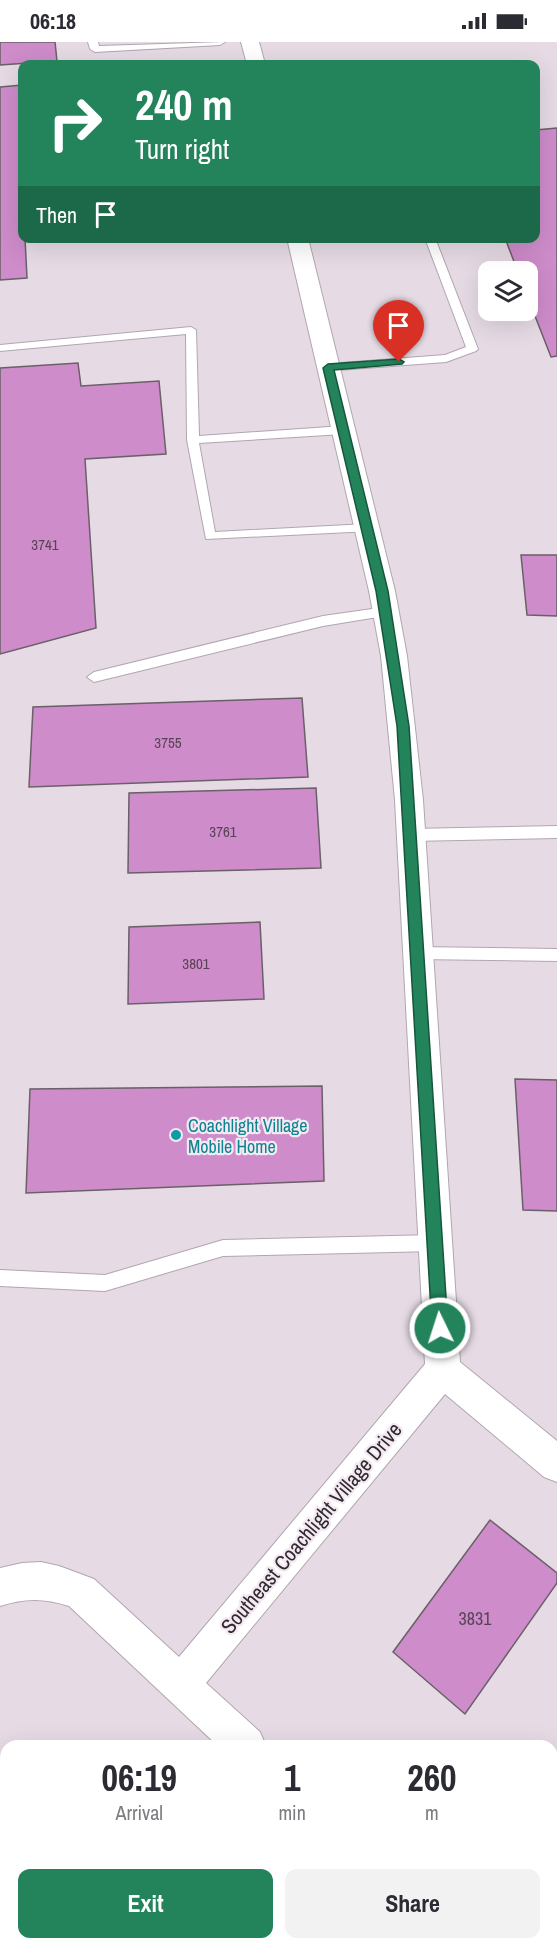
<!DOCTYPE html>
<html lang="en">
<head>
<meta charset="utf-8">
<style>
  :root { --surface:#fff; --page:#f2f2f3; --text:#2b2b33; --muted:#7c7c81; --accent:#23845c }
  body { margin:0; font-family:"Archivo Narrow",sans-serif; background:var(--page); color:var(--text); height:100vh; display:flex; flex-direction:column; font-size:22px; white-space:nowrap }
  * { box-sizing:border-box; margin:0 }
  p { font-size:20px; color:var(--muted) }
  .icon { flex:none; width:33px; height:33px; fill:none; stroke:currentColor; stroke-width:2; stroke-linecap:round; stroke-linejoin:round }
  .map { position:relative; flex:1; overflow:hidden }
  .sheet { position:absolute; left:0px; top:1698px; width:558px; height:210px; display:flex; flex-direction:column; background:var(--surface); border-radius:18px 18px 0 0; box-shadow:0 6px 24px #0002 }
  .sheet>* { flex:none }
  .hud { position:absolute; left:18px; top:18px; width:522px; height:183px; border-radius:12px; box-shadow:0 6px 24px #0002; background:#23845c; color:#fff; overflow:hidden }
  .fabs { position:absolute; left:478px; top:219px; display:grid; gap:12px }
  .fabs a { display:grid; place-items:center; width:60px; height:60px; border-radius:12px; background:var(--surface); box-shadow:0 6px 24px #0002; font-size:30px }
  .pin { position:absolute; display:grid; place-items:center; width:51px; height:51px; color:#fff; margin:-62px -26px; border-radius:50% 50% 50% 0; rotate:-45deg; box-shadow:0 0 6px #0007 }
  .pin .icon { rotate:45deg }
  .me { position:absolute; width:66px; margin:-33px; rotate:356deg; stroke-linejoin:round; filter:drop-shadow(0 0 4px #0008) }
  .turn { display:flex; align-items:center; gap:21px; height:126px; padding:0 18px; font-size:27px }
  .turn .icon { width:78px; height:78px; stroke-width:2.5 }
  .turn b { display:block; font-size:42px; line-height:51px }
  .then { display:flex; align-items:center; height:57px; padding:0 18px; background:#0003; gap:12px; font-size:22px }
  .eta { display:flex; justify-content:space-evenly; align-items:center; height:102px; text-align:center }
  .eta b { font-size:36px; font-weight:700; line-height:42px }
  .action { display:flex; gap:12px; margin-top:auto; padding:12px 18px }
  .action a { flex:1; height:69px; border-radius:12px; background:var(--accent); color:#fff; font-size:24px; font-weight:700; line-height:69px; text-align:center }
  .action a+a { background:var(--page); color:var(--text) }
  .status { display:flex; justify-content:space-between; align-items:center; height:42px; padding:0 30px; background:var(--surface); direction:ltr }
  .status svg { height:16px; fill:currentColor }
  .map>svg:first-child { display:block }
  .building { fill:#ce8cca; stroke:#696068; stroke-width:1.5 }
  .lines { fill:none; stroke-linecap:round; stroke-linejoin:round }
  .service-casing { stroke:#b1a6af; stroke-width:2 }
  .minor-casing { stroke:#b1a6af; stroke-width:2 }
  .service { fill:#fff; fill-rule:evenodd }
  .minor { fill:#fff; fill-rule:evenodd }
  .route { fill:#23845c; stroke:#17563c; stroke-width:1.5 }
  .culture-dot { fill:#0f9aa8; stroke:#f4e9f2; stroke-width:2 }
  .labels { text-anchor:middle; dominant-baseline:central; stroke-width:4.5; stroke-linejoin:round; paint-order:stroke }
  .number-label { font-size:15px; fill:#574356 }
  .culture-label { font-size:18px; fill:#0d838f; stroke:#f4e9f2; text-anchor:start }
  .near-number-label { font-size:18px; fill:#574356 }
  .near-street-label { font-size:21px; fill:#2f2b2f; stroke:#f4e9f2 }
</style>
</head>
<body>
<div class="status"><b>06:18</b><svg viewBox="0 0 49 12"><path d="M0 12V9h3v3zM5 12V6h3v6zM10 12V3h3v9zM15 12V0h3v12zM26 1h20v11H26zM47 4h2v5h-2z"/></svg></div>
<div class="map">
<svg width="557" height="1908" viewBox="0 0 557 1908">
  <rect width="100%" height="100%" fill="#e6dbe5"/>
  <path class="building" d="M0,0h55l2,19 -57,4z
    M22,43v153h3l2,40 -27,2v-193z
    M557,86v228l-6,1 -23,-59v-26h-10l-13,-34h31v-108z
    M78,321l3,23 78,-5 7,73 -81,5 11,169 -96,26v-286z
    M521,513h36v61l-30,-1z
    M302,656l6,79 -279,10 4,-80z
    M316,746l5,80 -193,5 1,-80z
    M260,880l4,77 -136,5 1,-77z
    M515,1037l42,1v131l-34,-1z
    M322,1044l2,95 -298,12 4,-104z
    M490,1478l67,53v10l-92,131 -72,-62z"/>
  <g class="lines">
    <defs>
      <path id="service" d="M88,0h10l1,4 126,-4 -5,3 -125,7 -5,-3z
        M425,196h10l43,111 -2,2 -30,11 -122,9 -2,-3 6,-4 117,-9 21,-8z
        M191,285l5,3 3,106 144,-10 6,4 -6,4 -144,9 16,89 152,-8 6,4 -2,3 -165,8 -19,-99 -1,-106 -186,17v-6z
        M386,565l6,5 -2,3 -67,11 -229,56 -7,-5 7,-5 229,-56z
        M557,784v12l-147,3 -5,-2 -2,-4 2,-4 5,-2z
        M416,905l141,2v12l-141,-2 -5,-2 -2,-4 2,-4z
        M435,1193l6,3 2,5 -2,5 -6,3 -212,5 -118,35 -105,-5v-16l105,5 118,-35z"/>
      <path id="minor" d="M241,0h18l6,22h-18z
        M287,196h21l87,353 12,65 16,144 37,562 97,79v41l-13,-5 -99,-83 -239,289 54,49 6,14h-48l-149,-140c-25,-8 -44,-8 -69,0v-38l22,-5 19,-1 18,4 35,13 85,78 246,-293 -30,-564 -14,-144 -12,-65z
        M437,1902h46l3,6h-46z"/>
    </defs>
    <use href="#service" class="service-casing"/>
    <use href="#minor" class="minor-casing"/>
    <use href="#service" class="service"/>
    <use href="#minor" class="minor"/>
  </g>
  <path class="route" d="M399,317l5,3 -2,2 -68,6 54,221 21,135 39,602 -3,5 -5,2 -6,-2 -2,-5 -35,-602 -21,-135 -53,-223 5,-4z"/>
  <circle class="culture-dot" cx="176" cy="1093" r="6"/>
  <g class="labels">
    <g class="number-label">
      <text x="45" y="502">3741</text>
      <text x="168" y="700">3755</text>
      <text x="223" y="789">3761</text>
      <text x="196" y="921">3801</text>
    </g>
    <g class="culture-label">
      <text x="188" y="1083">Coachlight Village<tspan x="188" dy="21">Mobile Home</tspan></text>
    </g>
    <g class="near-number-label">
      <text x="475" y="1576">3831</text>
    </g>
    <g class="near-street-label">
      <text transform="translate(311 1486) rotate(-50)">Southeast Coachlight Village Drive</text>
    </g>
  </g>
</svg>
<div class="fabs">
<a><svg class="icon" aria-label="layers" viewBox="0 0 24 24"><path d="M12 4l9 5-9 5-9-5zM3 14l9 5 9-5"/></svg></a>
</div>
<div class="pin" style="left:399px;top:320px;background:#d93025"><svg class="icon" aria-label="arrive" viewBox="0 0 24 24"><path d="M6 21V4h12l-3 4 3 4H6"/></svg></div>
<svg class="me" style="left:440px;top:1286px" viewBox="-20 -20 40 40"><circle r="17" fill="#23845c" stroke="#fff" stroke-width="3"/><path d="M0-11L8 9 0 5-8 9z" fill="#fff"/></svg>
<div class="hud">
<div class="turn"><svg class="icon" aria-label="right" viewBox="0 0 24 24"><path d="M7 20v-9h11M14 6l5 5-5 5"/></svg><div><b>240 m</b>Turn right</div></div>
<div class="then">Then<svg class="icon" aria-label="arrive" viewBox="0 0 24 24"><path d="M6 21V4h12l-3 4 3 4H6"/></svg></div>
</div>
<section class="sheet">
<div class="eta">
<div><b>06:19</b><p>Arrival</p></div>
<div><b>1</b><p>min</p></div>
<div><b>260</b><p>m</p></div>
</div>
<div class="action"><a>Exit</a><a>Share</a></div>
</section>
</div>
</body>
</html>
